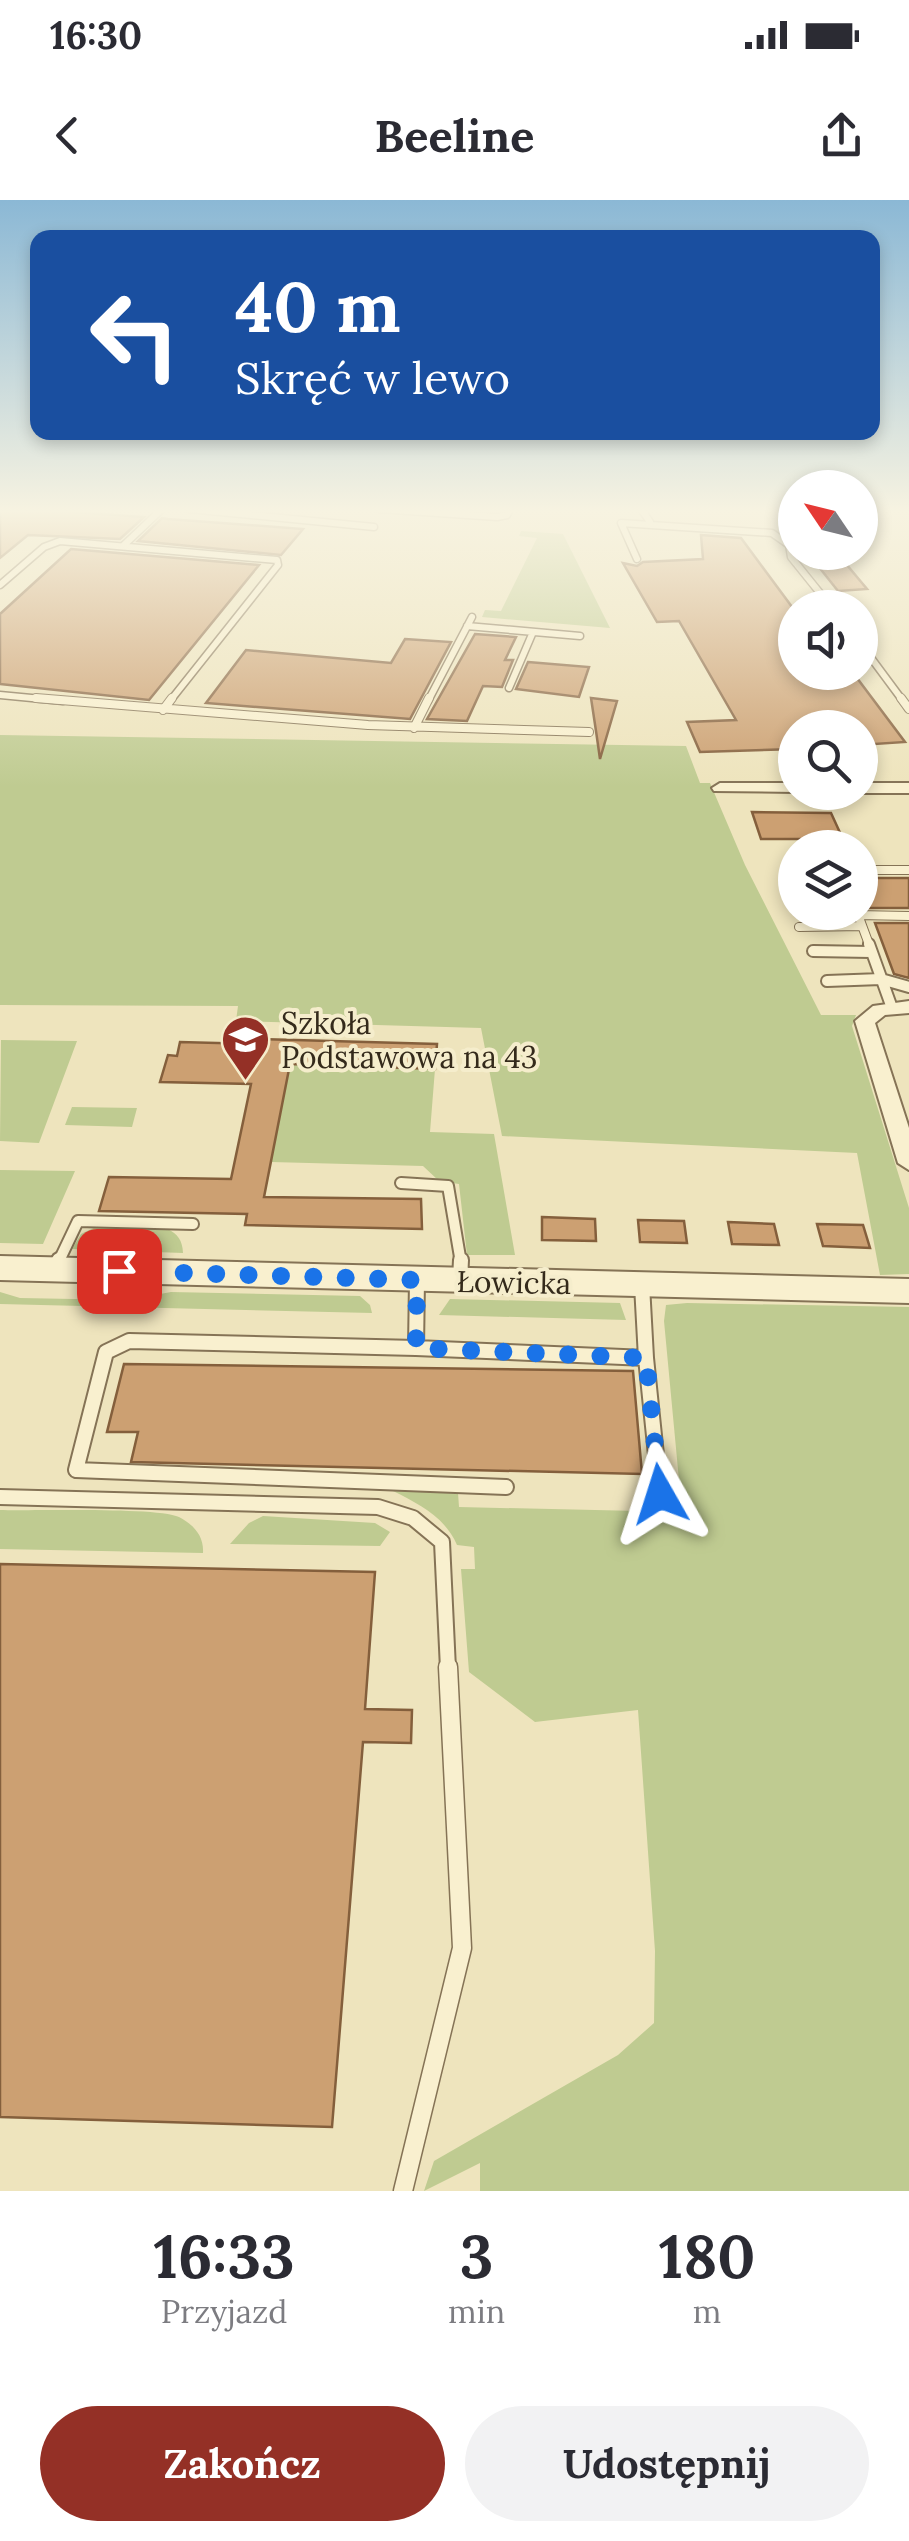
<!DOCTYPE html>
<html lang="pl">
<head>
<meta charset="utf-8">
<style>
  :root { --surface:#fff; --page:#f2f2f3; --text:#2b2b33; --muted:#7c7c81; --accent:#943026 }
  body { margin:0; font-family:Lora,serif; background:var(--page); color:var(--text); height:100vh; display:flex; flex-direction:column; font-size:38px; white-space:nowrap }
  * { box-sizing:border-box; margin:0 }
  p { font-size:32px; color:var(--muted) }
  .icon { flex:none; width:55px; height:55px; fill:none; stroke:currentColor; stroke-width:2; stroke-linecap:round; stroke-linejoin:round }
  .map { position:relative; height:1991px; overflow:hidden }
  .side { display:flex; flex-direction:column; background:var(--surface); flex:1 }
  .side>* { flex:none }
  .hud { position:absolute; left:30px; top:30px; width:850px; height:210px; border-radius:20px; box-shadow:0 5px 15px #0003; background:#1a4fa0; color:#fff; overflow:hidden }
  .needle { width:65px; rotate:305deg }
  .fabs { position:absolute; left:778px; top:270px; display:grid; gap:20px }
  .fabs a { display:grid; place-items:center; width:100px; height:100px; border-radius:50%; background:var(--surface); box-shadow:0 5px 15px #0003; font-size:50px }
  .pin { position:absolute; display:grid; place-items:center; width:85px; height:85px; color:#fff; margin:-42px; border-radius:20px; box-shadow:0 5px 15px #0006 }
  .me { position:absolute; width:110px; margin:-55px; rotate:354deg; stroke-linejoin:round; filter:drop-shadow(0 0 8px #0008) }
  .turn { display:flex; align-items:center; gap:35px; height:210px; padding:0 40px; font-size:45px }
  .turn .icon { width:130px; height:130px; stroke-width:2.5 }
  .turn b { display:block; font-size:70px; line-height:85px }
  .eta { display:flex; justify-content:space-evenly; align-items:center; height:170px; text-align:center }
  .eta b { font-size:60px; font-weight:700; line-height:70px }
  .button { display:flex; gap:20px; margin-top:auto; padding:20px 40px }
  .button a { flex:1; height:115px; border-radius:60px; background:var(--accent); color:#fff; font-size:40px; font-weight:700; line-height:115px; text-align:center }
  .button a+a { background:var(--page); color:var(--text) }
  .status { display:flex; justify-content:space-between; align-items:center; height:70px; padding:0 50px; background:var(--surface); direction:ltr }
  .status svg { height:28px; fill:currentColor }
  header { display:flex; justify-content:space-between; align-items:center; height:130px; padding:0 40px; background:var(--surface); font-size:45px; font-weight:700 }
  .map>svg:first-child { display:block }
  .green { fill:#bfcb91 }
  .building { fill:#cca072; stroke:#845f3c; stroke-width:2.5 }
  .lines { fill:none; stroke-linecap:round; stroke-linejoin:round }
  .service-far4-casing { stroke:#857356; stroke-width:9 }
  .service-far3-casing { stroke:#857356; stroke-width:10 }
  .service-far2-casing { stroke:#857356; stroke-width:14 }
  .service-far1-casing { stroke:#857356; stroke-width:18 }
  .service-casing { stroke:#857356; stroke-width:21 }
  .minor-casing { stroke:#857356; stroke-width:4 }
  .tertiary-casing { stroke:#857356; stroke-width:4 }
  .service-far4 { stroke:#f9f0cf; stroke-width:6 }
  .service-far3 { stroke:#f9f0cf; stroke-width:8 }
  .service-far2 { stroke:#f9f0cf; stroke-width:10 }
  .service-far1 { stroke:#f9f0cf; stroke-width:14 }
  .service { stroke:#f9f0cf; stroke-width:18 }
  .minor { fill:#f9f0cf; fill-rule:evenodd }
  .tertiary { fill:#f9f0cf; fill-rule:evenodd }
  .route { stroke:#1a73e8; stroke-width:18; stroke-dasharray:0 32.4 }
  .labels { text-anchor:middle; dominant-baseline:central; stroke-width:8; stroke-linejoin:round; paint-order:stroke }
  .poi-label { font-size:30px; fill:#342a1b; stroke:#f5edcc; text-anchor:start }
  .street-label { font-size:30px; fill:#342a1b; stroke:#f5edcc }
</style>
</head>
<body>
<div class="status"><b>16:30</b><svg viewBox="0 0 49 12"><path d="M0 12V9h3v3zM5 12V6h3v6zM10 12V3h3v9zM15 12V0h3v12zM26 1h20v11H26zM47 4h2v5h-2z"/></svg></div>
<header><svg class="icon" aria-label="back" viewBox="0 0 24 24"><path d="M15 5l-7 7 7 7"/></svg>Beeline<svg class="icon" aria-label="share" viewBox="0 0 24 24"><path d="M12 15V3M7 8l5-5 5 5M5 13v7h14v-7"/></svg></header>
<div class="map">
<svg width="909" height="1991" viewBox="0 0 909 1991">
  <rect width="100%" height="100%" fill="#eee4bd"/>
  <path class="green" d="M521,331l42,3 47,94 -128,-11 3,-7 16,1 36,-73 -18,-2z
    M0,535l686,11 14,37h10l35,82 76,150h35l-4,11 57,182v66l-29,1 -23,-122 -355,-17 -21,-108 -245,-7 2,-15 -238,-1z
    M1,840l76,1 -38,102 -39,-2z
    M290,864l145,5 -5,63 64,2 21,121h-48l-8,-71 -20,-3 -16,-15 -152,-4z
    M72,907l65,1 -5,19 -67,-2z
    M0,970l75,1 -32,73 -43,-1z
    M100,1025c27,1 83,-10 83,28l-111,-4 9,-15z
    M0,1092l20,6 108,2 43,-8 189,4 10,9 2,8 -372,-9z
    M450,1099l170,4 6,17 -187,-5z
    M687,1103l222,4v884h-429v-28l-56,28 10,-30 184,-106 36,-32 1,-72 -17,-241 -103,12 -66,-50 -8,-103h14l-1,-22 -17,-2c-12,-28 -38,-41 -64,-54l65,2 1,14 223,5 -18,-191 2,-16z
    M0,1310c33,1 157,-3 179,7 15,8 25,19 24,36l-203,-4z
    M263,1316l112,7 15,9 -10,14 -150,-2 19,-21z"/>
  <path class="building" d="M0,309h33l111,8 -24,22 -92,-4 -28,23z
    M162,318l6,1 135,10 -22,26 -143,-14z
    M701,335l40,3 54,73v61l59,2 51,68 -45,3v-17h-65v21l-95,3 -13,-30 49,-2 -57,-99 -22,1 -34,-59 14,3 6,-4 60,-3z
    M71,349l188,16 -110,135 -149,-16v-70z
    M807,352h29l31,37 -29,2z
    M475,434l41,3 -11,23h8l-11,27 -19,-1 -16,35 -40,-2z
    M405,439l46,3 -41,77 -204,-16 40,-53 145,13z
    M528,462l61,5 -10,30 -63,-8z
    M591,498l26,3 -17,58 -4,-28z
    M752,612l79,1 16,35h-43l-4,-9h-39z
    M860,678h49v30h-40z
    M875,723h34v55l-15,-4z
    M259,839l178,5 -2,25 -145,-5 -26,133 157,2 1,30 -177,-4 2,-11 -148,-3 10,-34 122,2 20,-95 -91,-2 8,-27 9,1 3,-14 78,2z
    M542,1017l53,2 1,22 -54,-1z
    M638,1020l46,1 3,22 -47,-1z
    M728,1022l46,2 5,21 -47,-1z
    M817,1024l46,1 7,23 -47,-2z
    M124,1164l509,7 9,103 -511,-12 7,-30h-31z
    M0,1364l375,8 -10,137 47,1 -1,33 -48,-1 -31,385 -332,-10z"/>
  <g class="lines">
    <defs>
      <path id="service-far4" d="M189,309l185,18
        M379,309l118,8 10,-2 3,-6
        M641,309l9,13
        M124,345l38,-36
        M637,359l-16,-36 151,10 17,12 2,12 41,51
        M0,385l44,-38 16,-6 217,19 1,5 -108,136
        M467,426l113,10
        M860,443l43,58
        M509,488l24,-56
        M0,495l63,6
        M428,501l44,-84"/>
      <path id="service-far3" d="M36,498l332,27 221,7
        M901,498l8,11
        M163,510l9,-12
        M414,528l15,-30
        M860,670h49
        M787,677l8,20
        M857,712l13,35
        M857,715l52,1
        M799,727l63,-1"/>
      <path id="service-far2" d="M869,744l23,64
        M813,751l58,1
        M827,781l54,-2 28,8
        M401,983l47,3 13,77
        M58,1063l20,-42 115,3"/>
      <path id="service-far1" d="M55,1069l4,-9
        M417,1080l-1,68 -287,-7 -23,11 -30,118 430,17
        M460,1080l1,-20
        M416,1148l230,10 -4,-73
        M646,1158l14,136
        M0,1297l378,10 35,11 29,24 6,127"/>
      <path id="service" d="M403,1991l59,-243 -14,-281"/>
      <path id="minor" d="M720,583h75l1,9 -82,-1 -2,-3z
        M860,583h49v10h-49z
        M909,801v12l-24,2 -10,8 34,105v42l-11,-7 -43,-142 18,-15z"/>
      <path id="tertiary" d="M0,1056l909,23v24l-909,-23z"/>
    </defs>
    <use href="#service-far4" class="service-far4-casing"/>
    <use href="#service-far3" class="service-far3-casing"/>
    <use href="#service-far2" class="service-far2-casing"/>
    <use href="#service-far1" class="service-far1-casing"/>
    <use href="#service" class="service-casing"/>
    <use href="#minor" class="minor-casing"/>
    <use href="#tertiary" class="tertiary-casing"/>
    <use href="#service-far4" class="service-far4"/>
    <use href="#service-far3" class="service-far3"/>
    <use href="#service-far2" class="service-far2"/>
    <use href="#service-far1" class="service-far1"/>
    <use href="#service" class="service"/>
    <use href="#minor" class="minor"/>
    <use href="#tertiary" class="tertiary"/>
  </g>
  <linearGradient id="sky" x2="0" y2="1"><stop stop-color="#8bb8d5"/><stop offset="0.53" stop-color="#f7f3e1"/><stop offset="1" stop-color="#f7f3e1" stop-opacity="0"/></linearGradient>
  <rect width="909" height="587" fill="url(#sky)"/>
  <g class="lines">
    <path class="route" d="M119,1071l298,9 -1,68 230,10 14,136"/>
  </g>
  <defs>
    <symbol id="school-pin" viewBox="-11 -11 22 30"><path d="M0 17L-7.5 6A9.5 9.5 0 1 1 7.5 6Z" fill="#943026" stroke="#f5edcc"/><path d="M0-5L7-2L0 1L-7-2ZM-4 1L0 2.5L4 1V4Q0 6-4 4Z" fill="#fff"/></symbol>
  </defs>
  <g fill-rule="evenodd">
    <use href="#school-pin" x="218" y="812" width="55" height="75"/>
  </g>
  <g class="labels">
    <g class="poi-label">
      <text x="281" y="823">Szkoła<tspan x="281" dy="34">Podstawowa na 43</tspan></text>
    </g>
    <g class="street-label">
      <text transform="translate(514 1082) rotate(1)">Łowicka</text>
    </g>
  </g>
</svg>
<div class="fabs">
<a><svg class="needle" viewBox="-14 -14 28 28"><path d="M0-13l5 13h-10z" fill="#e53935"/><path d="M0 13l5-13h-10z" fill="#7c7c81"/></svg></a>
<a><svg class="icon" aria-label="sound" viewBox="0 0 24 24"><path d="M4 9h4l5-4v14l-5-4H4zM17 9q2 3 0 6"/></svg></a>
<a><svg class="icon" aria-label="search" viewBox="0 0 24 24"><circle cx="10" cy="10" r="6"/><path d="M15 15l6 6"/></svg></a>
<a><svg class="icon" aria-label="layers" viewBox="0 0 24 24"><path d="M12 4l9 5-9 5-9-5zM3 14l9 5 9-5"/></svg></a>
</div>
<div class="pin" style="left:119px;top:1071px;background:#d93025"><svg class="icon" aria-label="arrive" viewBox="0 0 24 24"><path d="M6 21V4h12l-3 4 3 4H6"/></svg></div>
<svg class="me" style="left:660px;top:1294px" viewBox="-20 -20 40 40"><path d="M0-17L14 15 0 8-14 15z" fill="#1a73e8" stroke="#fff" stroke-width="4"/></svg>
<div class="hud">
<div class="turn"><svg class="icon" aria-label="left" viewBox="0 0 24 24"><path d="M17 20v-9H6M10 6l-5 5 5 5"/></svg><div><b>40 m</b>Skręć w lewo</div></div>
</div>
</div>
<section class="side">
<div class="eta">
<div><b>16:33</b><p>Przyjazd</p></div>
<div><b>3</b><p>min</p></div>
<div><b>180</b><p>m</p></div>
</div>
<div class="button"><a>Zakończ</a><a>Udostępnij</a></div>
</section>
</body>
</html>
